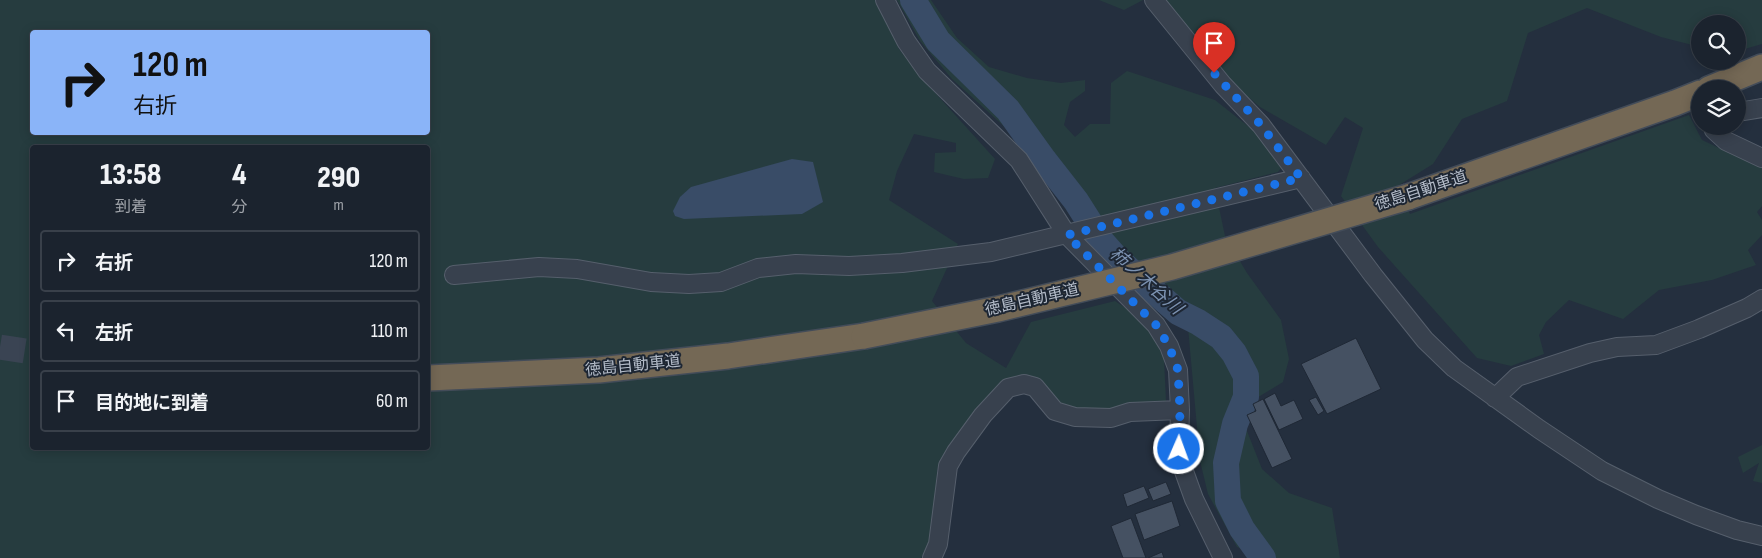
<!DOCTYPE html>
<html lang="ja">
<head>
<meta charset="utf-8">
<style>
  :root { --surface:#1b232e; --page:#242b36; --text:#f1f3f6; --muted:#a0a4aa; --line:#39404a }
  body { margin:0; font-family:"Sofia Sans Condensed","Noto Sans JP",sans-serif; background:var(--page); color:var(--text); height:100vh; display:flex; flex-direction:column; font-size:19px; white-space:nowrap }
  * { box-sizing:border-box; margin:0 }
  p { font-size:16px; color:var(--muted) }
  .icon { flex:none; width:28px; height:28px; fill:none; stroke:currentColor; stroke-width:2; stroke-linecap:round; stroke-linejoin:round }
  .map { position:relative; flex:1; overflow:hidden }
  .side { position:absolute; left:30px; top:145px; width:400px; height:305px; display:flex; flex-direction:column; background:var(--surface); border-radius:5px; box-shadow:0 2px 12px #0003,0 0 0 1px var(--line) }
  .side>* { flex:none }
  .guide { position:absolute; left:30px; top:30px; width:400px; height:105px; border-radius:5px; box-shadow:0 2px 12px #0003,0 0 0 1px var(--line); background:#8ab4f8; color:#111; overflow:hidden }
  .tools { position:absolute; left:1691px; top:15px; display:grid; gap:10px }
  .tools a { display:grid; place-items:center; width:55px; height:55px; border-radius:50%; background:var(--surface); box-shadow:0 2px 12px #0003,0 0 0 1px var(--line); font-size:25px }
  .pin { position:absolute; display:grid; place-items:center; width:42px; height:42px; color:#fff; margin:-51px -21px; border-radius:50% 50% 50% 0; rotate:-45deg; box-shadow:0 0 5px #0007 }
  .pin .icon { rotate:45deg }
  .me { position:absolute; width:55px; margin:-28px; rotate:2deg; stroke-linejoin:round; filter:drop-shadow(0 0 4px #0008) }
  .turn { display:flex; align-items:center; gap:18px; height:105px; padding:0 20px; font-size:22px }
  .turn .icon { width:65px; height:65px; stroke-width:2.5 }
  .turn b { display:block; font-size:35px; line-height:42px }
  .eta { display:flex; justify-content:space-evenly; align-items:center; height:85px; text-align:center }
  .eta b { font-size:30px; font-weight:800; line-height:35px }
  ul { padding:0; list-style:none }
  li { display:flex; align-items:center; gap:15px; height:62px; margin:0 10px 8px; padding:0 10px; border:2px solid var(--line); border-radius:5px }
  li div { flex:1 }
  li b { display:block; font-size:19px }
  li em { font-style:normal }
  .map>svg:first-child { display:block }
  .green { fill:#263c3f; fill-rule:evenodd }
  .water { fill:#394c67 }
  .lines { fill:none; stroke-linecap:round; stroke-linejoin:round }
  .river { stroke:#394c67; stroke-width:26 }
  .building { fill:#455162; stroke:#1f2835 }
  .highway-tunnel { stroke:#3a4453; stroke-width:25; stroke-dasharray:25 12; stroke-linecap:butt }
  .minor-casing { stroke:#565f6c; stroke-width:20 }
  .highway-casing { stroke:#434c59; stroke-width:28 }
  .minor { stroke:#38414e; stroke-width:18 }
  .highway { stroke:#746855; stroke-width:25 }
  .highway-bridge-casing { stroke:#434c59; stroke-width:28; stroke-linecap:butt }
  .highway-bridge { stroke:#746855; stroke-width:25 }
  .route { stroke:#1a73e8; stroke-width:9; stroke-dasharray:0 16.2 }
  .labels { text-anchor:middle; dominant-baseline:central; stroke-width:4; stroke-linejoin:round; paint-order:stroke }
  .street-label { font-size:16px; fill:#b4bcc9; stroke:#1d2633 }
  .water-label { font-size:18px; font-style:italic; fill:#7c92b1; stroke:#1d2633 }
</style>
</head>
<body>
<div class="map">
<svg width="1762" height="558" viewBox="0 0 1762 558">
  <rect width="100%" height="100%" fill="#242f3e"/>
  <path class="green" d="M0,0h875l24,49 20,26 76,84 -7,19 -24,1 -30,-7 1,-19 21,-1v-9l-42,-9 -17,37 -8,29 69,44 -26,57 34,42 40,25 25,-46 84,-21 24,16 14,18 11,24 2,42 -37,2 -18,6 -30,3 -22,-8 -19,-21 -22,-8 -40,34 -24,31 -17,31 -2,44 -7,32 -7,11h-921zM32,32h396v100h-396zM32,148h396v300h-396z
    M897,0h34l26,38 32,29 38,11 34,5 24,-3v11l-15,11 -6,23 11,12 15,-13h20l1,-41 16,-12 88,29 38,30 28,38 -3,4 -63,16 10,48 22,37 34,47 8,39 -6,23 -28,17 -9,9 -3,13 19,48 27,24 43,15 8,50h-70l-33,-11 -29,-53 -8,-33 -14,-156 -64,-49 -54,-77 -60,-49 -56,-51 -32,-38z
    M1099,0h44l-19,10z
    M1161,0h601v44l-24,7v-27h-38v23l-39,-10 -74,-29 -59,25 -21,68 -45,18 -29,45 -37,23 14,27 279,-99 13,25 60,28v38l-5,6 5,8v15l-14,15 8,15 -44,15 -53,10 -36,29 -54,-19 -23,22 -7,13 5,19 -33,12 -34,-8 -99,-111 -37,-51 22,-68 -18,-11 -19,28 -66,-38 -40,-34z
    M1762,445v38l-9,-2 6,-18 -16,10 -5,-16z"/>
  <path class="water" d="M792,159l21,3 10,40 -21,12 -118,5 -9,-3 -2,-5 7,-14 11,-10z"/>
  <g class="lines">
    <path class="river" d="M913,0l25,41 70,69 36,50 32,41 26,41 16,18 60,52 20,10 23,15 13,16 12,23v21l-11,27 -9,39 2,38 14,28 21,29"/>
  </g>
  <path class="building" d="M1356,338l25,51 -54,25 -26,-50z
    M1275,393l6,13 13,-6 9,19 -24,11 -15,-31z
    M1316,397l8,14 -6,4 -9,-15z
    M1263,399l29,60 -20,9 -25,-53 9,-4 -3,-7z
    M1166,482l5,12 -18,7 -5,-12z
    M1144,486l5,12 -22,9 -4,-13z
    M1172,501l8,25 -36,14 -9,-26z
    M1131,518l15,40h-23l-12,-32z
    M1162,552l2,6h-16z"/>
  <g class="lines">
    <path class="highway-tunnel" d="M0,347l32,5"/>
    <defs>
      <path id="minor" d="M885,0l21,41 21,30 92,89 48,75 89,90 13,21 9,24 2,40 -1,39 2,14 13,36 29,59
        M1154,0l69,85 38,40 112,150 52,65 29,28 85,61 63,42 56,28 38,16 41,15 25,6
        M1738,112l24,-4
        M1715,126l-1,4 12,11 36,17
        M454,275l85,-8 38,2 74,13 38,2 32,-2 37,-14 38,-4 53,2 53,-3 89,-11 310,-74
        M1495,398l22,-21 73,-24 27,-6 39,-2 43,-16 48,-21 15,-9
        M932,558l6,-14 10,-78 8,-14 27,-37 25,-27 16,-4 11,3 20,24 20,6 36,1 19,-6 50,-2"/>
      <path id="highway" d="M1709,89l53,-22
        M1408,197l267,-94 25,-10
        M428,378l171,-8 129,-14 136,-20"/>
    </defs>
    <use href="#minor" class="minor-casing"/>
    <use href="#highway" class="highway-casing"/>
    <use href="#minor" class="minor"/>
    <use href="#highway" class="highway"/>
    <defs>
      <path id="highway-bridge" d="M864,336l134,-27 174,-42 236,-70"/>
    </defs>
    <use href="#highway-bridge" class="highway-bridge-casing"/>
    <use href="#highway-bridge" class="highway-bridge"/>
  </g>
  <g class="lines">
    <path class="route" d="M1179,449l1,-39 -2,-40 -9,-24 -13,-21 -89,-90 234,-57 -40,-53 -47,-52"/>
  </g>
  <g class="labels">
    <g class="street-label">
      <text transform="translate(1421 191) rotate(-18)">徳島自動車道</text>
      <text transform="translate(1032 300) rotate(-13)">徳島自動車道</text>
      <text transform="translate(633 366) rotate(-6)">徳島自動車道</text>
    </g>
    <g class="water-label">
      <text transform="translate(1146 281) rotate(42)">柿ノ木谷川</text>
    </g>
  </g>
</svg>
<div class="tools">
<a><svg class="icon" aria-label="search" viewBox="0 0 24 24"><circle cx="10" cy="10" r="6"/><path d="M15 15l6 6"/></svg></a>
<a><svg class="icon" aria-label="layers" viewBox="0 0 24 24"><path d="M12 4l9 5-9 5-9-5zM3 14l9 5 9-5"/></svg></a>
</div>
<div class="pin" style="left:1214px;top:73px;background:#d93025"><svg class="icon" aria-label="arrive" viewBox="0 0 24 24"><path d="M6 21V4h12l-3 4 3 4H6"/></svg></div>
<svg class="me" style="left:1179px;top:449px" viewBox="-20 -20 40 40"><circle r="17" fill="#1a73e8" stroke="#fff" stroke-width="3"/><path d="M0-11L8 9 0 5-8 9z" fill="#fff"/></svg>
<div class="guide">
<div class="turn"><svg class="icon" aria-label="right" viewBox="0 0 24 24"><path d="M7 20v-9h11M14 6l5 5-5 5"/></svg><div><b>120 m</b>右折</div></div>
</div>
<section class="side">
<div class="eta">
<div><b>13:58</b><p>到着</p></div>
<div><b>4</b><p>分</p></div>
<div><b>290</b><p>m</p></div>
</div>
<ul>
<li><svg class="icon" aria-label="right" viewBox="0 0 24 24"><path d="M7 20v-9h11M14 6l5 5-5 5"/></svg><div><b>右折</b></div><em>120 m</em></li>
<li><svg class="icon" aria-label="left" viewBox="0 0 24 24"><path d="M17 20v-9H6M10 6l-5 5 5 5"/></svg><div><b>左折</b></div><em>110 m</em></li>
<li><svg class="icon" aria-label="arrive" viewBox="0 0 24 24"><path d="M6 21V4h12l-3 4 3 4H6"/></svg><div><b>目的地に到着</b></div><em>60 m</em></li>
</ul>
</section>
</div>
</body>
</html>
